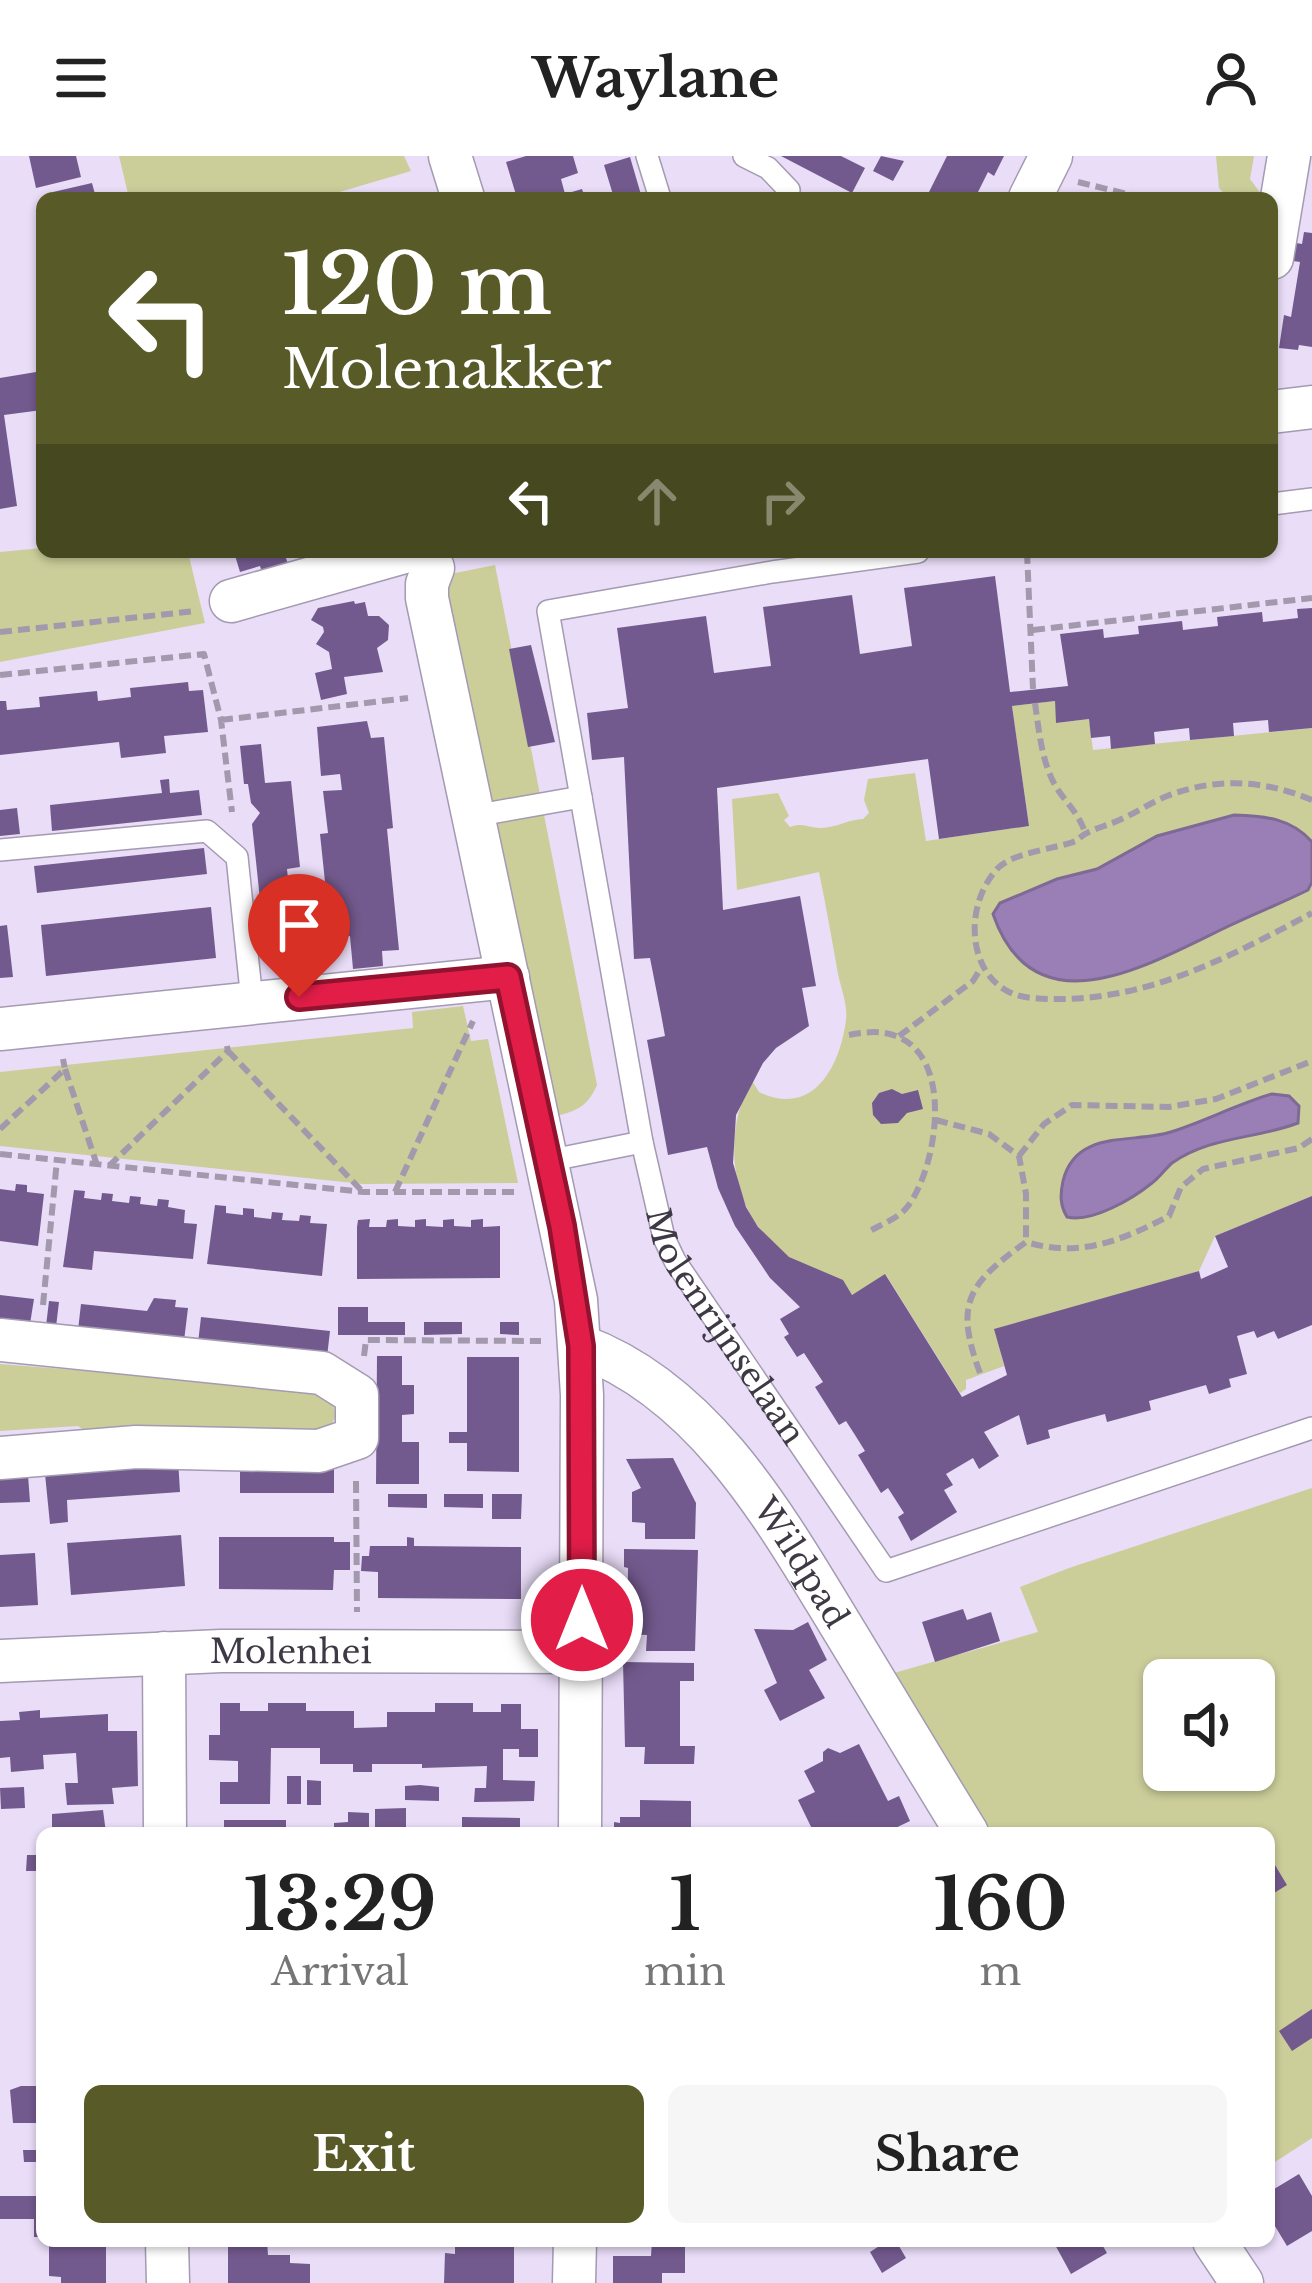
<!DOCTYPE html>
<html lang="en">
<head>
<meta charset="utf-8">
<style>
  :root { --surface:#fff; --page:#f6f6f6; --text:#222; --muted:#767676; --accent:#585a27 }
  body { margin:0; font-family:"Libre Baskerville",serif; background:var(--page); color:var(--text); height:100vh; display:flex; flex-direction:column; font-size:45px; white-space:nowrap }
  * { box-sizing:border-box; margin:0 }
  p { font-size:39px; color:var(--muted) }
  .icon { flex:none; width:66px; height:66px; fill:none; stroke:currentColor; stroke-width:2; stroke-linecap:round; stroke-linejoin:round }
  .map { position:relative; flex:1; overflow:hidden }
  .panel { position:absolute; left:36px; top:1671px; width:1239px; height:420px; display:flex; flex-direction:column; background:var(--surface); border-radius:18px; box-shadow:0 3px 9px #0004 }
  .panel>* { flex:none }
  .banner { position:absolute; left:36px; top:36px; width:1242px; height:366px; border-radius:18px; box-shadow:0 3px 9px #0004; background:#585a27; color:#fff; overflow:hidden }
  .fabs { position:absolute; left:1143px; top:1503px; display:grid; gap:24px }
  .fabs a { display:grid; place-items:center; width:132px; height:132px; border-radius:18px; background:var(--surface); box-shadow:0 3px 9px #0004; font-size:60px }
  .pin { position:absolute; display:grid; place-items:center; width:102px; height:102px; color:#fff; margin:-123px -51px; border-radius:50% 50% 50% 0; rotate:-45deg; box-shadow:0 0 12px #0007 }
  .pin .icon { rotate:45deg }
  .me { position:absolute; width:132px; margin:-66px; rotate:0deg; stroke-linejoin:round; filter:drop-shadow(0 0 9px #0008) }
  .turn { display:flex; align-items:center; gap:42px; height:252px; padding:0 48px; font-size:54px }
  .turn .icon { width:156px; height:156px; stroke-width:2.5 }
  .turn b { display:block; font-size:84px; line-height:102px }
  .lanes { display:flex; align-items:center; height:114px; padding:0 48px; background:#0003; justify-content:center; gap:60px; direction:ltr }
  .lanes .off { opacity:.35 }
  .eta { display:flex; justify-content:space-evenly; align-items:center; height:204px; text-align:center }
  .eta b { font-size:72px; font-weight:700; line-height:84px }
  .cta { display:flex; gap:24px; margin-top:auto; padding:24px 48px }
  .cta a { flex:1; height:138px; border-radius:18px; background:var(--accent); color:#fff; font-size:48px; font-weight:700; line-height:138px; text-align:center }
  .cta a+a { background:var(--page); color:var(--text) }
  header { display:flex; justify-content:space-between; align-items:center; height:156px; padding:0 48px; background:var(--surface); font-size:54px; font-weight:700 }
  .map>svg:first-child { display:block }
  .green { fill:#cbce99; fill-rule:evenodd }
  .water { fill:#997fb6; stroke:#7e6a94; stroke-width:3 }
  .building { fill:#735a8e }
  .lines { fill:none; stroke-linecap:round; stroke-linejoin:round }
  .lane-casing { stroke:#a49ab2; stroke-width:24 }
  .street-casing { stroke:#a49ab2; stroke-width:45 }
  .path { stroke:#a299ac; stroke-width:6; stroke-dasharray:12 6; stroke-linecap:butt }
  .lane { stroke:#fff; stroke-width:21 }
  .street { stroke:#fff; stroke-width:42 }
  .route-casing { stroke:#92132f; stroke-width:30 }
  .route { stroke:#e11d48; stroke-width:21 }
  .labels { text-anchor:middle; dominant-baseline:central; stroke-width:12; stroke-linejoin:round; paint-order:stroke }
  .street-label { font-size:33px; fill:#3e3944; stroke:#fff }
</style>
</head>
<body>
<header><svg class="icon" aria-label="menu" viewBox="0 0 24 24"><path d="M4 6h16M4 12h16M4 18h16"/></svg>Waylane<svg class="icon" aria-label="person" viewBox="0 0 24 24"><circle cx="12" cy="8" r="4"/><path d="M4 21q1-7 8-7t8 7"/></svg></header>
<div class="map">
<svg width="1312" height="2127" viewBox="0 0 1312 2127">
  <rect width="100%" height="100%" fill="#e9ddf7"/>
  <path class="green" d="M119,0h285l7,15 -92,27h-190z
    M1216,0h38l-4,23 14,19h-36l-9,-10z
    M42,392v4h146l17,71 -205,39v-110z
    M495,409l102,520c-10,23 -22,27 -47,32l-105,-542z
    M1055,545l2,22 32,-4 4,31 219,-22v468l-97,40 -16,35 -204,59 9,36 -38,14v9l-6,4 -74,-118 -34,20c-21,-13 -45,-24 -65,-39 -57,-43 -66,-116 -36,-177l8,13c54,26 81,-25 87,-72 2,-14 -5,-32 -8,-46 -6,-34 -12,-68 -19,-102l-82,18 -5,-91 46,-6 11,23 -5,4 6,7c14,-5 17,1 31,1 15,0 28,-9 42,-9l6,-6 -5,-13 4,-21 47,-6 11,68 103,-15 -17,-120z
    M463,850l8,35 17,-2 30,144 -155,1 -363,-38v-74l413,-44 -1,-16z
    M0,1208l316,25 16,11 4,16 -9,16 -235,4 -14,-10 -78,5z
    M1312,1332v650l-43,28v-333h-279l-96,-160 144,-41 -18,-45 49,-19zM1164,1524h90v90h-90z"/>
  <path class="water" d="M1234,659c31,1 57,3 78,27v40l-4,8c-26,13 -52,23 -77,35 -77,36 -196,111 -238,-11l7,-11 57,-24 40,-10 60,-33z
    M1272,938l17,2 10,10 -1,17c-42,16 -87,13 -126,40 -7,6 -12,14 -20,20 -20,16 -60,40 -85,34 -7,-12 -7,-22 -4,-36 13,-54 73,-36 111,-50 33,-11 64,-27 98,-37z"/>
  <path class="building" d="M29,0h47l5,21 -45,11z
    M526,0h47l5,17 -17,6 4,15 17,-5 3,9h-68l-11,-36z
    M781,0h60l24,12 -13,25z
    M881,0l23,5 -11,20 -20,-10z
    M947,0h57l-10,20 -6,-4 -13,26h-49z
    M630,1l12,41h-28l-10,-33z
    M92,27l4,15h-41l-2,-6z
    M1304,76l8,1v114l-13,-2 -1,5 -19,-2 5,-33 7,2 9,-55 -7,-1 3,-18 6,1z
    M42,215v39l-38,5 13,91 -17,3v-131z
    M234,396h69v1l-17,5 2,6 -26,8 -2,-6 -20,6z
    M995,420l15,116 58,-6 -8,-52 43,-5 1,9 17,-2 18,-2 -1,-8 44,-5 1,9 17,-2 18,-2 -1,-9 45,-5 1,10 35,-4 -1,-9 15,-1v120l-43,4 -1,-12 -35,3 1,13 -44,4 -1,-12 -17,2 -18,2 1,12 -44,5 -1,-13 -19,2 -2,-19 -33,4 -1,-22 -43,5 17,120 -90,13 -11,-80 -211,29 6,122 77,-14 16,90 -14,2 7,38 -33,22 -13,15 -27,52 -3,48 13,44 12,20 31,30 54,23 9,15 33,-21 77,123 45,-22 -13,-46 205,-58 2,8 27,-12 -13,-31 97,-40v129l-34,14 -4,-8 -17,7 -3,-7 -17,5 10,38 -18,5 2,8 -22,7 -3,-9 -57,16 2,9 -44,12 -2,-8 -30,8 -27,8 2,8 -23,7 -8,-30 -35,17 15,24 -20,13 -6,-11 -27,16 7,11 -9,5 13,22 -46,29 -13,-24 6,-4 -16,-25 -7,5 -23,-38 7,-4 -10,-16 -9,-14 -7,4 -24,-38 8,-5 -19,-29 -7,4 -13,-20 5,-3 -9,-15 20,-12 -30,-29 -35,-52 -17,-38 -11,-41 -39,8 -21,-115 18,-4 -4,-22 -11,-56 -16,1 -10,-202 -32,3 -5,-47 41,-5 -11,-80 89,-12 8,57 57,-7 -8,-59 89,-12 8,59 52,-8 -8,-58z
    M354,445l1,3 10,-2 3,14h11l10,9 -1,15 -11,8 6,24 -39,5 3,17 -26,6 -6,-27 17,-4 -3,-17 -13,-8 8,-12 -1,-5 -12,-7 7,-12z
    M531,489l24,97 -27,5 -19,-98z
    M188,526l1,9 14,-1 5,42 -44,4 2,17 -45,5 -2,-16 -119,13v-54h6l1,9 33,-3 -1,-10 58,-6 1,10 33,-4 -1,-9z
    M367,565l4,17 13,-1 9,91 -6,1 12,121 -17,1 1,15 -30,3 -3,-33 -19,3 -11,-105 8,-1 -5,-42 19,-1 -2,-16 -19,2 -4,-49z
    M261,588l4,39 26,-2 9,86 -13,2 4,38 -15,1 2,19 15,-2 2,28 -29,3 -14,-132 8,-11 -9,-10 -3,-19h-4l-4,-38z
    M169,623l1,14 29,-3 3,25 -150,16 -2,-26 112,-12 -2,-13z
    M17,652l3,26 -20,2v-26z
    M204,692l3,26 -170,19 -3,-27z
    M211,751l5,51 -170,18 -5,-51z
    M7,769l6,52 -13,1v-52z
    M892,933l10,5 16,-4 5,19 -16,4 -9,10 -17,1 -8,-9 -1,-12 7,-10z
    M16,1028l11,1v7l17,2 -6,52 -38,-5v-52l15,2z
    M74,1034l11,1 -1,7 17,2 1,-7 11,1 -1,7 17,2 1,-7 11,1 -1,7 17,2 1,-7 11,1 -1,7 17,3 -1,13 13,1 -4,35 -99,-8 -2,19 -29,-3z
    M215,1049l11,1v7l17,2v-7l11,1v8l17,2 1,-7 11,1 -1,7 17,1 1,-6 11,1 -1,7 17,1 -5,52 -115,-12z
    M370,1063l-1,8h17l1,-7 11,-1v7l17,1v-7l11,-1v7l17,1v-7l11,-1v7l17,1v-7l12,-1v8l17,-1v52l-143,1v-52l1,-7z
    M0,1139l34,4 -4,25 -30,-3z
    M154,1142l22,2 -1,7 13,1 -4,33 -106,-11 3,-26 66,7z
    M49,1145l10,1 -3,25 -10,-1z
    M338,1151h30v15h37v13h-67z
    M201,1161l129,14 -3,26 -129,-14z
    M424,1166h38v12l-38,1z
    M500,1166h19v13l-19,-1z
    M377,1200h25v29h12v29l-12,1v27h17v42h-43z
    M467,1201h52v115l-52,-1v-28h-18v-11h18z
    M673,1302l23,45 -1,36h-50v-16l-13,-1v-30l9,-4 -15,-29z
    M178,1303l2,33 -113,8 1,22 -18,2 -5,-50z
    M240,1311h94v26h-94z
    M28,1319l2,27 -30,1v-26z
    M388,1338h39v14l-39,-1z
    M444,1338h39v14l-39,-1z
    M492,1338h30l-1,25h-29z
    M181,1379l4,51 -114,9 -4,-52z
    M219,1381h115v5h16v28h-16l-1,20 -114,-1z
    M407,1381l7,1v8l107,1v52l-143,-1v-26l-17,-1 1,-15h7l1,-10h37z
    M624,1393l74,1 -3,101h-49l1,-16 -20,-1 1,-66 -4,-1z
    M35,1397l3,52 -38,2v-52z
    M963,1453l4,11 24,-8 9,29 -65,21 -13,-40z
    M808,1466l19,38 -18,10 16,28 -45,23 -16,-31 13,-7 -23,-54 39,1z
    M623,1506l71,1v18h-14v65h15l-1,18h-50l1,-17h-20z
    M220,1547h20v8h28v-8h38v8h48v17l33,-1v-15h48v-9h38v9h28v-8h20v25h17v28h-19v-8h-16v31l32,1 -1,20 -60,1 1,-14h11l1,-22 -65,2v-4h-50v8h-19v-8h-33v-16h-49l-1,56h-50v-22h18v-21l-29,-1v-25h11z
    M40,1554v8l68,-4v17h29l1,55 -26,2 2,16 -47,1 -2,-22h13l-2,-30 -33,2 1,14 -33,3 -1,-15 -10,1v-37l20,-1 -1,-8z
    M859,1588l29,57 11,-5 11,25 -25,12h-71l-16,-33 17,-8 -11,-21 19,-10v-9l5,-4 12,5z
    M287,1620h14v28h-14z
    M307,1624l14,1v24h-14z
    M420,1629l19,2v14l-34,-1v-14z
    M24,1631l1,21 -24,1 -1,-21z
    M640,1644l51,1v32h-77v-11l6,1v-6h20z
    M406,1652v25h-31v-24z
    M103,1654l3,23h-54v-19z
    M348,1656l21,1v20h-35v-10l14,-1z
    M462,1661l58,1v15h-58z
    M224,1664h62v13h-62z
    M27,1699h15v16h-16z
    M1269,1699l18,30 -18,11z
    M1312,1853v29l-20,13 -13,-20z
    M21,1930h21v37h-29l-3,-33z
    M23,1994h19v12h-18z
    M1299,2018l13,22v35l-25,15 -18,-30v-24z
    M0,2040h42v41h-8v-18h-34z
    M49,2085h57v42h-45v-6l-12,-1z
    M228,2085h39l1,14h22v8l20,1v19h-82z
    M455,2085h59v42h-70l1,-30 10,1z
    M652,2085h33v32h-23v10h-49v-27h38z
    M887,2085h9l10,17 -24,15 -12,-21z
    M1053,2085h47l7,12 -36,21z"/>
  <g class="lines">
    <defs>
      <g id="lane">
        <path d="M647,0l13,42"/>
        <path d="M744,0l24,12 21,22 -1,8"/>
        <path d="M1272,348l40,-5"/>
        <path id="s1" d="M918,396l-146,20 -224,39 94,531 22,96 11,23 211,310 426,-143"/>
        <path d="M473,660l108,-19"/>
        <path d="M0,694l207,-19 30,26 15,144"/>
        <path d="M547,1005l95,-19"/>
      </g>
      <g id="street">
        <path d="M450,0l13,42"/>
        <path d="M1030,42l21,-42"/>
        <path d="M1272,102l17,-102"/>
        <path d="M1272,256l40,-5"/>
        <path d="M433,412l-6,16v14l149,702 6,95 -2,438"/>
        <path d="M231,445l173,-49"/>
        <path d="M0,873l508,-52"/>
        <path d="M0,1184l322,33 35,22v43l-38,13 -183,-4 -136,11"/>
        <path id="s2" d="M581,1190c128,47 200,182 267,291 40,66 79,131 119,196"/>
        <path d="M164,1497l1,180"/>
        <path id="s3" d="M0,1505l221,-10 360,1"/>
        <path d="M167,2085l1,42"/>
        <path d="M1214,2085l28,42"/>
        <path d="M574,2127l1,-42"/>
      </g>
    </defs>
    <use href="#lane" class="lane-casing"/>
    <use href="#street" class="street-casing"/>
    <path class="path" d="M1078,26l66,16
      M1027,396l6,137
      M1033,474l279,-32
      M0,476l196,-21
      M0,519l204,-21 17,66 11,92
      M1035,547c4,28 7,63 23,87 11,16 20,23 27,42
      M221,564l187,-22
      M1312,644c-48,-20 -95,-23 -145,-4 -17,7 -33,18 -50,25 -15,7 -29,8 -41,20 -21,8 -62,11 -78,27 -39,41 -30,125 34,130 104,9 192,-38 280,-85
      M849,879c15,-3 32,-5 47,1 59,22 41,131 12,170 -9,12 -26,18 -40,26
      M899,880l74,-55 8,-13
      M228,895l134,140
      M65,913l32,96
      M936,964l53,14 30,22 7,38v48
      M0,973l65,-60 -2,-10
      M0,998l363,38h152
      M1019,1000l25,-32 28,-19 97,2 47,-8 96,-38
      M109,1010l119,-115 -1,-5
      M395,1036l78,-171
      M43,1149l14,-145
      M364,1200l2,-16 175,1
      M980,1217c-26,-70 -12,-89 46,-131 53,16 95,-1 143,-26l12,-29 22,-18 96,-21 13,-9
      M356,1325l1,131"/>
    <use href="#lane" class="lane"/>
    <use href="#street" class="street"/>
  </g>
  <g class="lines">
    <defs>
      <path id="route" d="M299,841l209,-20 54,249 19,120 1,274"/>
    </defs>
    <use href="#route" class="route-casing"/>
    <use href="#route" class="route"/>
  </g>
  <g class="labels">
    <g class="street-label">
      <text stroke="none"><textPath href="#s1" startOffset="1119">Molenrijnselaan</textPath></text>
      <text stroke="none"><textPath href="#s2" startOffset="315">Wildpad</textPath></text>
      <text stroke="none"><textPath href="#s3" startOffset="291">Molenhei</textPath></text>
    </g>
  </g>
</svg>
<div class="fabs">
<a><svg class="icon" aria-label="sound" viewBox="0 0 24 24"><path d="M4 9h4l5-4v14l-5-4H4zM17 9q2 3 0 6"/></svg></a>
</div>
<div class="pin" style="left:299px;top:841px;background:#d93025"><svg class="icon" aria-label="arrive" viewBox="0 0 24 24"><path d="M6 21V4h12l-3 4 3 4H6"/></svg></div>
<svg class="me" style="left:582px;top:1464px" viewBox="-20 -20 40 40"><circle r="17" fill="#e11d48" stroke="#fff" stroke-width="3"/><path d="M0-11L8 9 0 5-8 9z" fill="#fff"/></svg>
<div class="banner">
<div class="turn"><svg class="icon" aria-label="left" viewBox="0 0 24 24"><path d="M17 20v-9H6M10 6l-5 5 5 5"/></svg><div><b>120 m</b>Molenakker</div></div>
<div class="lanes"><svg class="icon" aria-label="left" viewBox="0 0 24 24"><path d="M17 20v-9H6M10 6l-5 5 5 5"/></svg><svg class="icon off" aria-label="ahead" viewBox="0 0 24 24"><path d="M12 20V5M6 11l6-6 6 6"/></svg><svg class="icon off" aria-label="right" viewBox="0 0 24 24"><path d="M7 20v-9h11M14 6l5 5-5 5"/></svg></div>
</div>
<section class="panel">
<div class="eta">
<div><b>13:29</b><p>Arrival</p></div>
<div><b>1</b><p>min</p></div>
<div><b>160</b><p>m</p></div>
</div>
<div class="cta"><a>Exit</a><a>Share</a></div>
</section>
</div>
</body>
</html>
